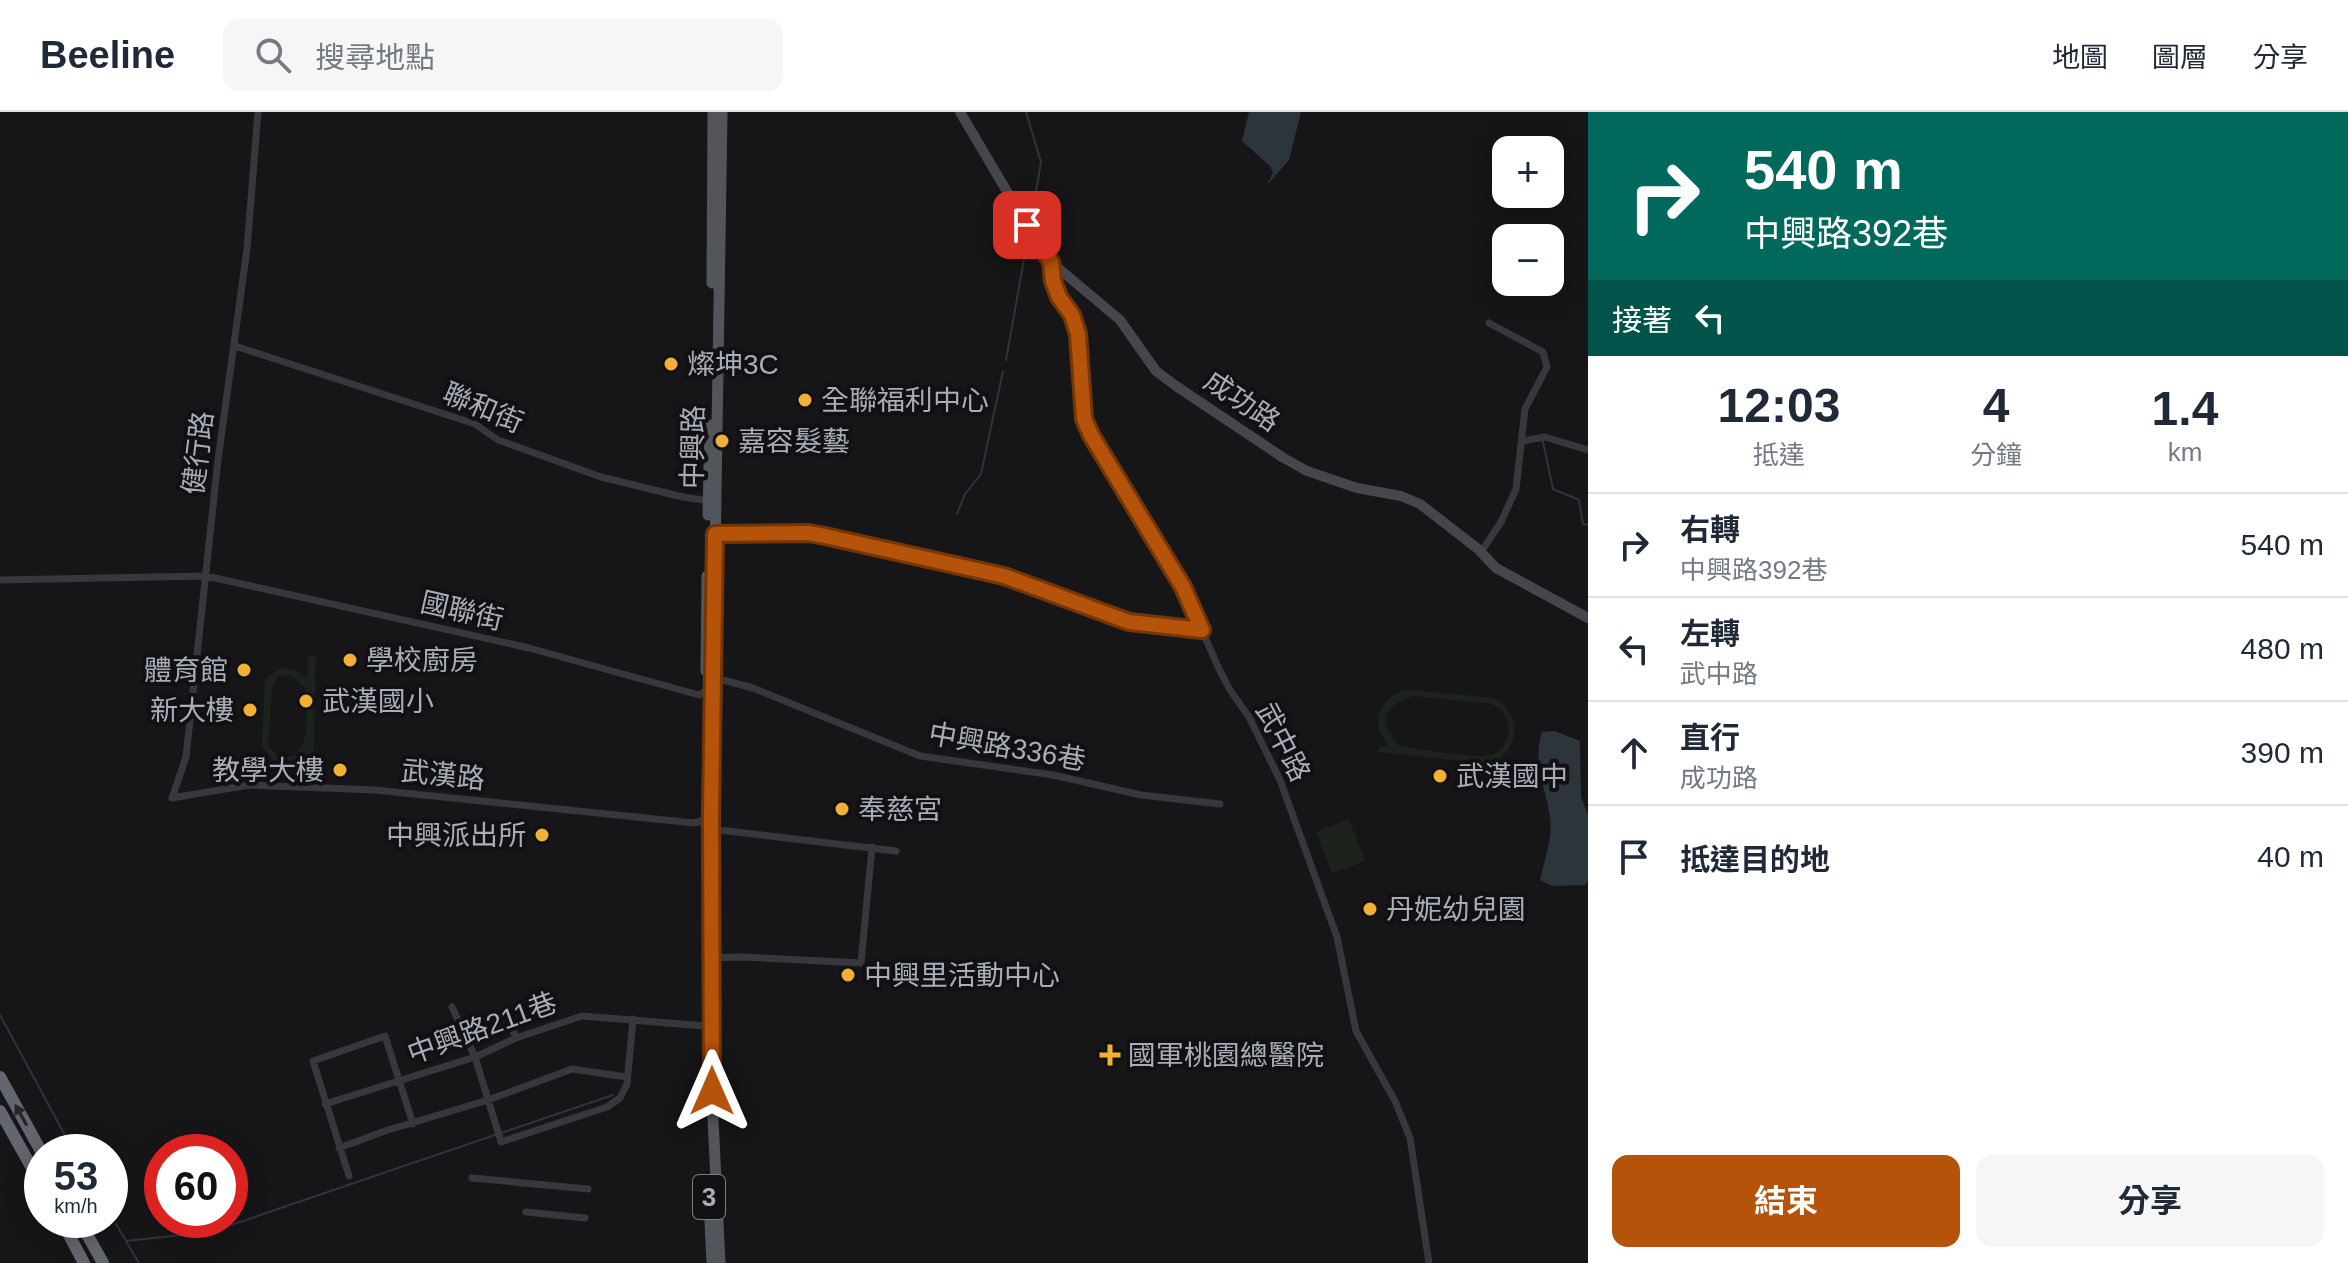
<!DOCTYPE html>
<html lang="zh-TW">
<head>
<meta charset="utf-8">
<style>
  :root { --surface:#fff; --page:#f6f6f7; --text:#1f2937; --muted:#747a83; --line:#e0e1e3; --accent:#b45309 }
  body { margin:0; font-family:Arial,"Noto Sans TC",sans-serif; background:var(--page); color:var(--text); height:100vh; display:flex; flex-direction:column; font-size:30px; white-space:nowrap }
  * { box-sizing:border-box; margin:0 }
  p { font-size:26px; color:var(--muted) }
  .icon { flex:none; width:44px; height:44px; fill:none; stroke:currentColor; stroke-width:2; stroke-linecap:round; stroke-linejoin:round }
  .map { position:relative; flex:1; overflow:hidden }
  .sheet { display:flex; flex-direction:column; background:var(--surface); width:760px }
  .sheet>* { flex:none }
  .guide { background:#00695c; color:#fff; overflow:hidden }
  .tools { position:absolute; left:1492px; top:24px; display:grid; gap:16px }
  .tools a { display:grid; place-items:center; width:72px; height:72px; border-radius:16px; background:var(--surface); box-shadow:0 4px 20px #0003; font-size:40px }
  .speed { position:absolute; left:24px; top:1022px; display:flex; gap:16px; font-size:40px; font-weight:700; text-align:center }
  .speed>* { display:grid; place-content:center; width:104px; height:104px; border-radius:50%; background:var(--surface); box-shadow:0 4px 20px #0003; line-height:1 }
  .speed small { font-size:20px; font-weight:400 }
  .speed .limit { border:12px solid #d22; background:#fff; color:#111 }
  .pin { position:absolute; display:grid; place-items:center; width:68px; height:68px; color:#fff; margin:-34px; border-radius:16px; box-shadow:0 4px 12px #0006 }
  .me { position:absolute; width:88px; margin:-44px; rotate:0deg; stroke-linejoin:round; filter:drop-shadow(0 0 6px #0008) }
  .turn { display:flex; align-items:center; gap:28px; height:168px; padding:0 24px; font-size:36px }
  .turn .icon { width:104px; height:104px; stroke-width:2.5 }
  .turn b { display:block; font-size:56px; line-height:68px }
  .then { display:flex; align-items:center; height:76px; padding:0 24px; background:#0003; gap:16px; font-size:30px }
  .eta { display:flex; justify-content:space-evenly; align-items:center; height:136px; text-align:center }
  .eta b { font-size:48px; font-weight:700; line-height:56px }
  .button { display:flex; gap:16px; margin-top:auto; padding:16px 24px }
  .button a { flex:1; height:92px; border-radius:16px; background:var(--accent); color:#fff; font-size:32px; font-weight:700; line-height:92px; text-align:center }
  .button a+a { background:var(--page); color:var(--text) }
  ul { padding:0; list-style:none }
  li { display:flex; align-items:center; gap:24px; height:104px; padding:0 24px; border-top:2px solid var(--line) }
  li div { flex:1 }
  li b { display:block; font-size:30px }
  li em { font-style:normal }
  header { display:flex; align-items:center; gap:48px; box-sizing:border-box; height:112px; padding:0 40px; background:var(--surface); border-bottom:2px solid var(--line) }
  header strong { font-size:38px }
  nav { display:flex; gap:44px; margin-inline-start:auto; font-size:28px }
  .search { width:560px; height:72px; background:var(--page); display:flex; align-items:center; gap:20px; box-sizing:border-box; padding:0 28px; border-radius:16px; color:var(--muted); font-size:30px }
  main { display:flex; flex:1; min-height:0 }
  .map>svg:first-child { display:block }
  .green { fill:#1c231d; fill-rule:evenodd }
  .water { fill:#2c353c }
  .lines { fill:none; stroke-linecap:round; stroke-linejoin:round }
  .stream { stroke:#2c353c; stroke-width:2 }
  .street { stroke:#37383d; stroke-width:7 }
  .secondary { stroke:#45474d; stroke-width:10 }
  .primary { stroke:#53555c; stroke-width:11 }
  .highway { stroke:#63666e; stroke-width:12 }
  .oneway { fill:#26262a }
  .route-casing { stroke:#753606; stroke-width:20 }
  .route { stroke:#b45309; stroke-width:14 }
  .poi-dot { fill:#f2b134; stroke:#111113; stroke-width:3 }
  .labels { text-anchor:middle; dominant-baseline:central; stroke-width:8; stroke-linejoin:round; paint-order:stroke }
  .shield { fill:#111113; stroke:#7b7e86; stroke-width:2 }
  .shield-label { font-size:26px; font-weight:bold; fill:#a8adb8 }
  .poi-label { font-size:28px; fill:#a8adb8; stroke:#111113; text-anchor:start }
  .street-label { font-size:28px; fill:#a8adb8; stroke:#111113 }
</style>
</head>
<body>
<header>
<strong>Beeline</strong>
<div class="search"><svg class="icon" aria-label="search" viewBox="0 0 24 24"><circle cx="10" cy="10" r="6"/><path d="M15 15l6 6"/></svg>搜尋地點</div>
<nav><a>地圖</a><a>圖層</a><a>分享</a></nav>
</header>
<main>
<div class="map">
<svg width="1588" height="1151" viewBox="0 0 1588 1151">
  <rect width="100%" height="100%" fill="#161618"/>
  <path class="green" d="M308,544l8,1 -3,116 -6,-1 -1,-13 -13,5 -18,-1 -13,-17 3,-65c13,-17 28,-16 42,-2zM288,563l7,3 11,11c0,17 6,65 -17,68 -10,2 -16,-5 -21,-12l4,-59 7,-10z
    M1411,578l83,8c24,14 28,41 6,60l10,2 -1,6 -131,-14 1,-6 10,1 -11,-19c0,-23 11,-36 33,-38zM1413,584l79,8c24,11 22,47 -5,52 -10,1 -80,-7 -89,-11l-11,-16 -1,-14 11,-13z
    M1349,707l16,42 -33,12 -16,-41z"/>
  <path class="water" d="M1249,0h52l-12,48 -22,25 6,-12 -3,-7 -28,-25z
    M1555,619l25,10 1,56 7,18v66l-3,4 -32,1 -13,-6c4,-19 13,-43 10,-62 -4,-30 -18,-57 -8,-86z"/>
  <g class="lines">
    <path class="stream" d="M1026,0l15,50 -10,58
      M1006,248l22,-123
      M1543,330l10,47 26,11 4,24 5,1
      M957,402l8,-20 16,-20 22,-103
      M0,903l74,137
      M501,1021l112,-38
      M110,1101v1
      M116,1112l23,39
      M231,1113l264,-90
      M126,1129l82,-9 12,-4"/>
    <path class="street" d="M258,0l-11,137 -29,211 -32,297 -14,41 77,-13 126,5 319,33 11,-3 14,10 177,21
      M1051,150c1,12 2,25 9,36 7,11 13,19 17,33 9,34 1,70 14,104l92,152 36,82 11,21 19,27 31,63 57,157 19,94 39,70 15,37 19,125
      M235,234l240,78 23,16 103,37 82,20 27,4
      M1522,329l23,-4 43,13
      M708,423l100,-2 17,3 179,40 125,46 73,8
      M1481,440l20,-30 15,-33 9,-80 22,-42 -4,-15 -54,-29
      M0,468l206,-4 323,72 170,47 24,-15 30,8 167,68 133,19 88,20 79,9
      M705,846l38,-1 118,6 11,-116
      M452,895l23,50 26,85 106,-35 13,-9 7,-14 6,-65
      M505,898l11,28
      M325,992l150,-47 41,-19 66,-22 123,10
      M339,1036l46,-17 103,-31 84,-31 55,8
      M349,1064l-36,-115 72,-25 28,88
      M472,1066l116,11
      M526,1100l59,6"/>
    <path class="secondary" d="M960,0l78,132 13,18 69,58 36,51 20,15 106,71 25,14 50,17 44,8 19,8 58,45 18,19 92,50"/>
    <path class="primary" d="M712,171l1,-171
      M708,403l2,-90
      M706,559l1,-95
      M709,1088l3,63
      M720,1151l-8,-165 -1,-283 11,-703"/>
    <path class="highway" d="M0,965l42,76
      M0,999l42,75
      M61,1108l23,43
      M79,1108l24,43"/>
  </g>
  <defs><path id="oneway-solid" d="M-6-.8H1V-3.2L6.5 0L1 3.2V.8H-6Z" transform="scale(2)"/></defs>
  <use class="oneway" href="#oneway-solid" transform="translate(21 1003) rotate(-119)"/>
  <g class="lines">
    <defs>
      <path id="route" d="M712,979l-1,-276 4,-281 93,-1 17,3 179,40 125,46 73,8 -19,-43 -92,-152 -7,-16 -6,-85 -6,-19 -13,-18 -6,-16 -2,-19 -24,-37"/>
    </defs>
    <use href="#route" class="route-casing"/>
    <use href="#route" class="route"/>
  </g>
  <g class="poi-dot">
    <circle cx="671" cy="252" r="8"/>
    <circle cx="805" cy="288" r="8"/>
    <circle cx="722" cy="329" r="8"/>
    <circle cx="350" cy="548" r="8"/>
    <circle cx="244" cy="558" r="8"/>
    <circle cx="306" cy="589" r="8"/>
    <circle cx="250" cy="598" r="8"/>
    <circle cx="340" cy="658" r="8"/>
    <circle cx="1440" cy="664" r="8"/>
    <circle cx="842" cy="697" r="8"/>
    <circle cx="542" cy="723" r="8"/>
    <circle cx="1370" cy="797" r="8"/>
    <circle cx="848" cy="863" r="8"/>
    <path d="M1106 931h8v8h8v8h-8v8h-8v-8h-8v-8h8z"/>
  </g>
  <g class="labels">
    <rect class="shield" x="693" y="1063" width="32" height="44" rx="6"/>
    <g class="shield-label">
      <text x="709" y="1085">3</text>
    </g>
    <g class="poi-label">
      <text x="687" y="252">燦坤3C</text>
      <text x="821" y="288">全聯福利中心</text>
      <text x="738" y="329">嘉容髮藝</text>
      <text x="366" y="548">學校廚房</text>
      <text x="228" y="558" text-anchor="end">體育館</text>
      <text x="322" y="589">武漢國小</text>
      <text x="234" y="598" text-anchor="end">新大樓</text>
      <text x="324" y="658" text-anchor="end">教學大樓</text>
      <text x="1456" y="664">武漢國中</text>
      <text x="858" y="697">奉慈宮</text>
      <text x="526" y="723" text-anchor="end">中興派出所</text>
      <text x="1386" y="797">丹妮幼兒園</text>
      <text x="864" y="863">中興里活動中心</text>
      <text x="1128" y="943">國軍桃園總醫院</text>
    </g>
    <g class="street-label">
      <text transform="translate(1242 289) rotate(34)">成功路</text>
      <text transform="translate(483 296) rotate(23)">聯和街</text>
      <text transform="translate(693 335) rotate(-89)">中興路</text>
      <text transform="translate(198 341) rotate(-83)">健行路</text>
      <text transform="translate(462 499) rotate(13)">國聯街</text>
      <text transform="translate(1283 630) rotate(63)">武中路</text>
      <text transform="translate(1007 635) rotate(10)">中興路336巷</text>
      <text transform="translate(443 663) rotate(6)">武漢路</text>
      <text transform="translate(482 916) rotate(-20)">中興路211巷</text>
    </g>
  </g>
</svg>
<div class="tools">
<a>+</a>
<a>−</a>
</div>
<div class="speed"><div>53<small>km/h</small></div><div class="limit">60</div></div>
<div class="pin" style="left:1027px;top:113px;background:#d93025"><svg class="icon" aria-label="arrive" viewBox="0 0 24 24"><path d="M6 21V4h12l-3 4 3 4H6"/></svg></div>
<svg class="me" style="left:712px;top:979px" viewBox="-20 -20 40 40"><path d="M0-17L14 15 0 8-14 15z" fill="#b45309" stroke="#fff" stroke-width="4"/></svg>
</div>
<section class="sheet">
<div class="guide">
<div class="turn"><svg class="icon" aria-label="right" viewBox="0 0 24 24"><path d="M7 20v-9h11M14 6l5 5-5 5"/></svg><div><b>540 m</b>中興路392巷</div></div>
<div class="then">接著<svg class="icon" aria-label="left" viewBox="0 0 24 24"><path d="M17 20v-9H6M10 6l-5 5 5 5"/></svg></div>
</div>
<div class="eta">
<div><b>12:03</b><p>抵達</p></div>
<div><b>4</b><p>分鐘</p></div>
<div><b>1.4</b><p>km</p></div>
</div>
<ul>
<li><svg class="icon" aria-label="right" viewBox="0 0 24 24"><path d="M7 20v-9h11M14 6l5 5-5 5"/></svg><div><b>右轉</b><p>中興路392巷</p></div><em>540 m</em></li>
<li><svg class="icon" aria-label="left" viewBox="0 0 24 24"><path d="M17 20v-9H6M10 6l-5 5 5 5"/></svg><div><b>左轉</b><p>武中路</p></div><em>480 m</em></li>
<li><svg class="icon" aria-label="ahead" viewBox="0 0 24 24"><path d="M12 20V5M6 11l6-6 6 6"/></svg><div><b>直行</b><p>成功路</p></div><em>390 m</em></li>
<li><svg class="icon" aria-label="arrive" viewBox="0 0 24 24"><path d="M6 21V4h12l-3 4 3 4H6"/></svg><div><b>抵達目的地</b></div><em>40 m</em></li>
</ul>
<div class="button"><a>結束</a><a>分享</a></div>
</section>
</main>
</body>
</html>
